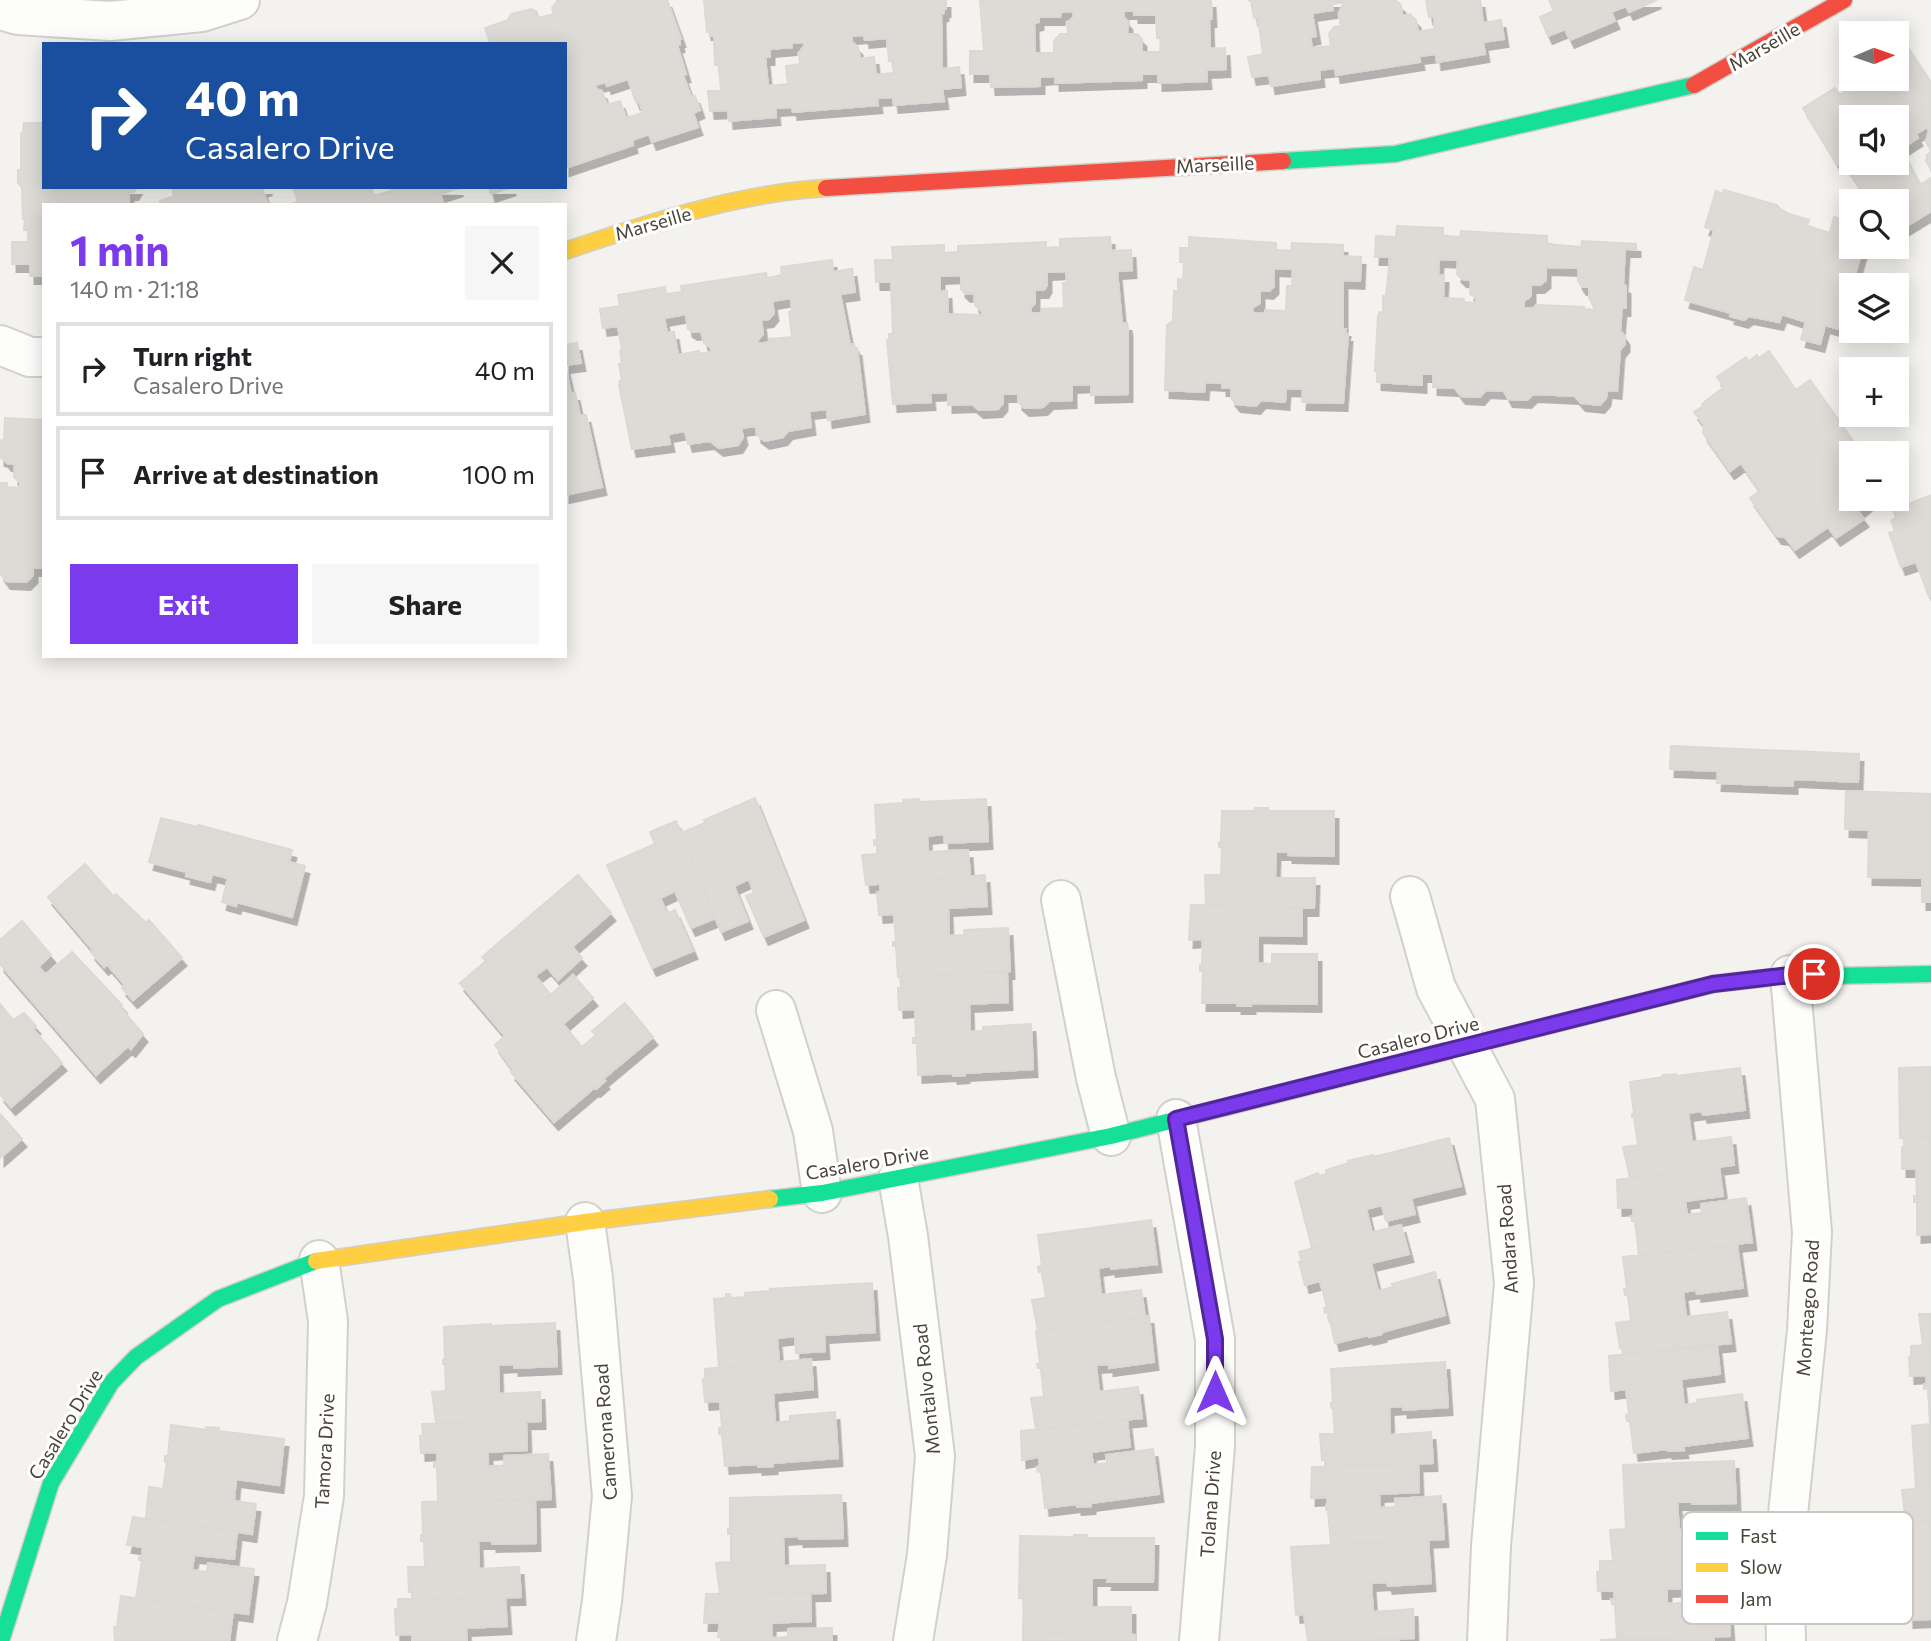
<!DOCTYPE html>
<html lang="en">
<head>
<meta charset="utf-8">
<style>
  :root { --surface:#fff; --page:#f6f6f6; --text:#202124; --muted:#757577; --line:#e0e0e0; --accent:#7c3aed }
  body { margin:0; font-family:Commissioner,sans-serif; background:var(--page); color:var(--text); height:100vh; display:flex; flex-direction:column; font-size:26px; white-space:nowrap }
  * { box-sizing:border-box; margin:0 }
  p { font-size:23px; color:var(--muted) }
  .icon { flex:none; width:38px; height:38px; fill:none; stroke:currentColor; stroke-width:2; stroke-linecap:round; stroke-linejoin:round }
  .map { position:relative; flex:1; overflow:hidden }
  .panel { position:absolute; left:42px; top:203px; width:525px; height:455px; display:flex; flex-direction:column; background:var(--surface); border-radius:0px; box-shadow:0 4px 18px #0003 }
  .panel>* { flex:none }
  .top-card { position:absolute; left:42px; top:42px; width:525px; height:147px; border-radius:0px; box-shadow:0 4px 18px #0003; background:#1a4fa0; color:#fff; overflow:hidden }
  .needle { width:46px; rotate:88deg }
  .tools { position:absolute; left:1839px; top:21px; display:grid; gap:14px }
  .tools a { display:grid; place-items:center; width:70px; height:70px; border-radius:0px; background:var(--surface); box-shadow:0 4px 18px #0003; font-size:35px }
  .pin { position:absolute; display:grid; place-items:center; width:60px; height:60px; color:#fff; margin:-30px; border:4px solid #fff; border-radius:50%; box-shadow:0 2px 7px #0007 }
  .me { position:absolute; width:77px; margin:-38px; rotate:0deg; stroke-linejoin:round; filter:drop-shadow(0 0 5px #0008) }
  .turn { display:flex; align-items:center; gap:24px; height:147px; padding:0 28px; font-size:32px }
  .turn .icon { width:91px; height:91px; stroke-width:2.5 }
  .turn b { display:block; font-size:49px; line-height:60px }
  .round { display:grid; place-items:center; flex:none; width:74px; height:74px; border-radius:0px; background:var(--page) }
  .head { display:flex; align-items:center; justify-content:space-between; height:119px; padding:0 28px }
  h1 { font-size:42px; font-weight:700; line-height:52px; color:var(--accent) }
  .primary-button { display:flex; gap:14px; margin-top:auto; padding:14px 28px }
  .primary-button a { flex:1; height:80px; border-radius:0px; background:var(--accent); color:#fff; font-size:28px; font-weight:700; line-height:80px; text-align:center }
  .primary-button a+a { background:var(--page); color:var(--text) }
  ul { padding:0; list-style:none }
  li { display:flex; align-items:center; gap:21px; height:94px; margin:0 14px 10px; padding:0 14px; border:4px solid var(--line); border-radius:0px }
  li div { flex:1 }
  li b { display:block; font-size:26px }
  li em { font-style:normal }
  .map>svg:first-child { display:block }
  .building { fill:#dedbd6; stroke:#dcd9d4; stroke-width:2; fill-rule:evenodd; filter:url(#shadow) }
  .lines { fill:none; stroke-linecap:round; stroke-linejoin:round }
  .street-casing { stroke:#d2d0cb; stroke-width:42 }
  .fast-casing { stroke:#d3cfc5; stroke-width:19 }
  .slow-casing { stroke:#d3cfc5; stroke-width:19 }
  .jam-casing { stroke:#d3cfc5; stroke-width:19 }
  .street { stroke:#fdfdfc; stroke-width:38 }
  .fast { stroke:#16e098; stroke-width:16 }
  .slow { stroke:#ffcf43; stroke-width:16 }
  .jam { stroke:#f24e42; stroke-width:16 }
  .route-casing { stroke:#51269a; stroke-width:18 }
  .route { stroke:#7c3aed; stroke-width:12 }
  .labels { text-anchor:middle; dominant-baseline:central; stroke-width:6; stroke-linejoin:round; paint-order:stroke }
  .street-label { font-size:19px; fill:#4b4439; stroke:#fff }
  .key { fill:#fff; stroke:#c9c7c4; stroke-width:2 }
  .key-label { font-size:19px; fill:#4b4439 }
</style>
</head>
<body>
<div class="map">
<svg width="1931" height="1641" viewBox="0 0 1931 1641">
  <defs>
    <filter id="shadow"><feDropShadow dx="4.5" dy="8" stdDeviation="0" flood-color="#0004"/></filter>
  </defs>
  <rect width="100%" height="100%" fill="#f4f2ee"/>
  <path class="building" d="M607,0h60l14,39h-2l1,5 -3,1 9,29 -3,1 8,22 4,-1 5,14 -7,3 5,14 -46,15 -3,-8 -17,6 1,5 -68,23v-124h-83l8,-2 -5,-14 23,-8 3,-6 20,-5 6,3 1,6 16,-4 -2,-6 6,-8zM628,79l8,23 3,-1 4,12 -17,5 -6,-17 -13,4 -5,-14 -6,-2 -1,-4 11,-3 1,4z
    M704,0h242v9h-2v4l-3,1 1,55 17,-2 2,20 -19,2 2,12 -50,4 -1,-8 -16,1 1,7 -85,7 -1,-5 -17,1 1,9 -47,4 -1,-11 -18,1 -2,-20h13l-2,-26h-4l-1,-29h-4v-4h-3zM864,35l1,5 22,-2 2,23 4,-1 1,13 -18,2 -2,-18 -14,2 -2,-12 -6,-5v-6zM804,42v4l-5,7 1,11 -14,2 2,18 -20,2 -3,-29h5v-8l22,-2v-4z
    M980,0h231l1,19h-3l1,30 15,-1 1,21 -20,1 1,11 -49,2v-9h-16v6l-87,3v-7l-15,1v9l-49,1 -1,-13h-20v-23h14zM1073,11l1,6 -7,6 1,11h-8l-6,7v12h-19l-1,-30 5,-1v-5h21l1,-5zM1124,11h10v4h22l1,23 4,1 -1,13h-18v-13l-5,-5h-10l1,-12 -4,-4z
    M1248,0h147l6,5 1,11 8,-2 6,6 2,12 17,-3 -1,-12h-5l-3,-17h54l3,23 18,-3 3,19 -21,3 2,12 -48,8 -1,-8 -17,2 1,6 -84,13 -1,-7 -16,2 1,9 -49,7 -2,-11 -17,2 -4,-20 15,-3 -5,-37 -4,1 -3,-17zM1344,2l-5,11 2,13 -7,1 -5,7 2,12 -19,2 -2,-11 6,-1 -4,-23 21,-3 -1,-6z
    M1549,0h108l-28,12 -3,-6 -15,6 4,9 -45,19 -5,-11 -17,7 -8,-19 14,-6z
    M1905,43l26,39v68l-5,-8 3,-12 -2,-3 -11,7 2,4 -17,11 19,36 11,-7v33l-34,21v-31h-27l-26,-38 -4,3 -4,-4 -33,-54 32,-20 4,7 16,-11 -8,-12 5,-2v9h45v-30zM1852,117h45v46h-45z
    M24,123h20v64h93l-3,5h-5v13h-85v71h-14v-12h-18v-22h16v-12h-4l1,-11h-2l-1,-31 -4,-5v-13h3v-37l2,-1z
    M1931,152v17l-5,-8 1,-6z
    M172,187h96l-6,2 6,16h-107l-1,-4 14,-5z
    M296,187h75l3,9 17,-5 -1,-4 69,1 -19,6 4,11h-155l9,-3 -4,-12z
    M489,187h23l-21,7z
    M1724,190l53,15 3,4 6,3v1l23,7 -2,6 23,7 4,-16 18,5v25h11l-24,82 -14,-4 -5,19 -19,-5 5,-17 -24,-8 -3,8 -30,-6 -5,4 -14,-4 1,-3 -46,-13 9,-33 9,3 11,-40 -9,-3 11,-36 6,3z
    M1397,226l46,2v8l17,1 1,-6 86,5v8l34,3 1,-6 54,3v5h-11l-2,36 3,1v22h-4l-2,22 5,7v7l-5,6 -3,41 -10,-1 -1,8 -6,7 -19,-2 -6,-7 -42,-2 -6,6 -19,-1 -4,-8 -18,-1 -6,7 -19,-1 -6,-8 -22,-1v-13h-11v11l-45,-3v-11h-2l3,-55 2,-4 3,1v-17h3l4,-39h-15l1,-21 20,1zM1439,259l19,1 -1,14 5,5 9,1 -1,14 6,4v5l-13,-1 1,-3 -21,-1 1,-23h-6zM1546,267l32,1v13l4,6h7v11l7,12 -12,-1v-2l-48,-2 -1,3h-11v-7l7,-5v-11h9l6,-5z
    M1110,237l1,14 20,-1 1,20 -15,1 5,52h5l1,5v66l-37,1v-11l-19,1v15l-23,1 -6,6 -18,1 -7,-6v-8h-15v9l-5,6 -19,1 -7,-6 -24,1v-13l-18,1 1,9 -38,2 -6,-64h2v-6h4l-2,-52h-15l-1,-22h18l-1,-13 52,-2v8l14,-1v-6l88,-4v6l14,-1v-8zM1066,271l1,12h-4l1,25 -22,1v4h-11l-1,-5 5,-5v-13h9l3,-5v-13zM961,275v14l5,5 8,-1 1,12 7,6v4l-34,-1 -1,-23 -7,1v-16z
    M1189,237l87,6v7l15,1 1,-8 51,2v11l18,1 -1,24 -17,-1v49h3l-1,5h3l-5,69 -41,-1 1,-13 -17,-1 -1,14 -24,-2 -5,6 -20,-2 -5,-6v-10h-9v-5l-17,-1 -1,10 -39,-2 2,-65 6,-4 1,-30 4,1v-13l5,1 1,-18h-4v-14h9zM1274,268l19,1 -1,17h-5l-1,25 -21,-1v4l-12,-1 -1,-5 8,-5v-13l9,1 5,-5z
    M832,260l1,12 19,-3 3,23 -15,2 10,51 4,-1 1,5 2,-1 8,66 -37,6 -1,-11 -18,2 2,16 -23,4 -5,6 -18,4 -8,-6 -1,-9 -15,2 2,9 -5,8 -19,3 -9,-7 -22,3 -3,-13 -17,3 2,10 -38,5 -13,-64 1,-4h2l-3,-17h3l-2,-13h2l-4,-25 -15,2 -3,-19 20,-3 -2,-11 47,-8 1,7 16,-2 -1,-6 85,-13 1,5 15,-3 -1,-8zM791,298l1,13 -3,1 3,25 -22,2v3l-12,2v-4l5,-6 -2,-14 8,-1 5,-6 -2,-12zM686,314l2,15 5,3 8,-1 3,12 7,5v4l-12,2v-3l-21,4 -4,-23 -7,1 -3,-15z
    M577,343l4,20 -16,2v-20z
    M1769,351l27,39 14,-10 49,69 -13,9 6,8v33h20l-14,12 6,8 -28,19 -8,-11 -33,23 -10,-13 -8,-1 -27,-38 10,-7 -19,-28 -11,8 -27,-38 1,-8 -10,-13 9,-6 -1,-2 22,-17 -7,-10 29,-20 3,4 8,-6 2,3z
    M565,366l6,27h4l5,23 6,-1 16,72 -37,8z
    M5,418l39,2v148h-11v7l-7,7 -20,-1 -6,-8v-90h7v4l13,1v-6l-6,-5 1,-13 -8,-1 -3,-4 -4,-1v-18l4,1z
    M1931,495v102h-2l-13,-35 -15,5 -12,-34 6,-2 -4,-11 5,-2 -3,-8z
    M1671,746l188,8 -1,28 -65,-3v7l-76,-3 1,-12 -48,-2z
    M1846,791l85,3v108h-9v-24l-54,-1 1,-47 -24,-1z
    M755,798l49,122 -40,17 -18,-41 8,-3 -5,-14 -15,7 14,35 -27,11 -40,-99 24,-10 -1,-3z
    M919,799v3l67,-3 2,42 -43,2 -1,-9 -17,2 1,16 40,-2 2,26 -104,9 -4,-30 15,-1v-9h-3v-5h3l-2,-35 28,-2v-3z
    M1255,808h13v3h66v45l-46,-1v-3h-12l-1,26h40l-1,30 -108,-3 -1,-30h16l1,-28h-3v-5h2l1,-31h33z
    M161,818l36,9 1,-2 94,25 -3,12 16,4 -13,51 -55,-15 -1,4 -14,-4 6,-24 -16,-4 -2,8 -24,-6 1,-4 -38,-10z
    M676,821l40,97 -25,10 -16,-37 -15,7 7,16 8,-4 18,41 -41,17 -45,-103 48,-21 -5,-12z
    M85,864l28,32 3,-2 30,29 3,-3 33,38 -49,42 -11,-12 3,-3 -18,-21 -3,3 -13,-15 2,-2 -45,-53z
    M578,875l33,38 -39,34 10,11 -24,22 -11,-13 -12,9 16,19 -46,41 -45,-53 26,-22 -4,-4z
    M985,875l2,31 -39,2 1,28 16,-1 -1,-5 44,-2 2,43 -112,6 -2,-31h-3v-4h3l-2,-28 -15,1 -2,-23h3v-8z
    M1191,905l111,3v28l-44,-1v28l14,1v-10h45v50l-67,-1 1,3h-14v-3h-35l1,-32h-3v-6h2l1,-26 -14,1z
    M22,921l29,34 -13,12 8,8 26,-23 50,53 -3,1 24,28 -12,15 -3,-3 -32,29 -96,-111v-24z
    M1007,972l1,30 -39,2 1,28 13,-1v-4l48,-3 2,45 -68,4v2l-12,1v-3l-35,2 -1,-32h-4v-5h3l-1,-29 -16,1 -1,-22h3l-1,-11z
    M573,975l20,23 -30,26 19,23 14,-12 -4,-4 33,-28 28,34 -50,42 2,2 -9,8 -2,-1 -40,34 -43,-50 2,-2 -18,-25z
    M0,1004l13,16 11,-7 12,13 -3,3 29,34 -51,44 -11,-13 2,-4 -2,-2z
    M1931,1067v70l-31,1 -1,-70z
    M1740,1068l5,42 -42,5 -1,-4 -14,2 4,29 39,-5 3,28 -104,13 -7,-31 15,-2 -4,-28h-2v-3h2l-4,-32 33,-5v-2l13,-1v2z
    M0,1114l22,25 -22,19z
    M1931,1137v97l-14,1v-33h-3v-6h3l-1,-27h-14v-22h3l-1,-9z
    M1449,1138l12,48 -50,12 4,16 -29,7 -4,-16 -16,4 6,24 -60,15 -17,-66 23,-9 1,3 7,-2v-4l23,-7 -1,-2 25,-6 1,2z
    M1719,1167l4,29 -38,5 2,14 15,-2 -1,-9 45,-6 6,44 -113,13 -4,-34h-3l-1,-5h3l-1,-9 -15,1 -1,-28z
    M1151,1220l6,44 -46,5v-3l-13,2 3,27 40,-5 4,27 -107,14 -6,-31 14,-2 -4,-27 -3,1 -1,-5 4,-1 -4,-31z
    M1401,1225l8,29 -38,9 7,28 15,-4 -1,-3 43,-12 10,43 -63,17v2l-13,3v-2l-34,8 -7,-31 -3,1 -1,-5 3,-1 -7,-26 -15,4 -6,-23h3l-3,-10z
    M1737,1245l6,43 -46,6 -1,-4 -13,2 3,25 41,-5 4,31 -108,11 -1,-7 -2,1 -4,-25 15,-2 -3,-26h-3l-1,-6h3l-4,-32z
    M872,1283l3,49 -51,3 1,16 -29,2 -1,-17 -18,2 2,24 -60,6 -5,-69 12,-1v-4h4l1,4 14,-1v-4l26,-2 -1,-2z
    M1919,1314h12v31l-8,1z
    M1149,1316l5,46 -45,6v-4l-13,1 3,27 39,-5 4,31 -106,11 -5,-31 13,-1 -3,-29h-3l-1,-4h3l-4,-33z
    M555,1323l2,43 -43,2v-4l-16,1 1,29 41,-2 1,29 -105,2 -4,-31 14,-1 -1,-27h-2v-4h2l-1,-33 47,-3v2z
    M1931,1345v79h-1l-2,-36 -4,1v-5h3l-1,-9 -16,1 -1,-19h2v-11z
    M1717,1346l3,28 -39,5 3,26 13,-2v-3l45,-6 6,44 -65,8 1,4 -16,1v-2l-34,4 -4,-32h-3l-1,-6 3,-1 -3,-25 -15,2 -2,-35z
    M811,1359l2,30 -40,4 2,30 15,-2v-5l45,-4 3,46 -65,5v3l-15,1v-3l-33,2 -3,-32h-3v-6h3l-2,-27 -15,1 -2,-23 2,-1v-9z
    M1445,1362l3,45 -45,3v-4l-14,1 1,28 41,-3 2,31 -108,3v-6h-3l-2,-26h15l-2,-26h-2v-5l2,-1 -2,-33z
    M1127,1420l3,27 -39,5 2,13 14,-2 -1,-8 47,-6 6,45 -68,9v3l-14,1v-3l-32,4 -4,-37 -3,1 -1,-5 3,-1 -1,-9 -17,3 -1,-29z
    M526,1421l1,29 -39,2v14h16v-10l44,-2 3,45 -113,3 -1,-35h-3v-4l3,-1v-10l-16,1 -1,-17 3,-1 -1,-11z
    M1930,1424l1,97 -25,1 -4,-32 14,-1 -4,-63z
    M171,1425l36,5 -1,-3 13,1 -1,3 66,8 -5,46 -43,-6 -2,22 22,3 -4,30 -106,-16 3,-31 14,2 4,-27h-2v-6l3,1z
    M1734,1461l2,42 -44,1v-2h-15l2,28 40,-1 1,30 -107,2 -3,-31 16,-1 -3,-64z
    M1418,1464l1,28 -40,2 1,14 16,-1 -1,-8 46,-3 3,43 -113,5 -3,-34h-2l2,-13 -17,1 1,-31z
    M841,1495l2,43 -44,1v-3l-16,1 1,29 41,-1 1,28 -106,1 -4,-31 15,-1v-28h-3v-5h2v-31z
    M535,1499l1,44 -44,1v-3h-14l1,28 40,-2 2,30 -109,2v-7h-3l-1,-25h17l-1,-26h-3v-6h2l-1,-33z
    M133,1517l104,15 -3,27 -40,-4 -2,15 15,2 1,-9 46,6 -6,45 -112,-16 6,-37 -3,-1v-3l3,1 1,-11 -16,-2z
    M1931,1521v98l-22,1 -1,-33h-3v-5h2l-1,-27 -16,1 1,-34z
    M1074,1535h13v3h67l-1,44h-46l1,-4h-16v29h39v28l-108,-3 1,-34h-5l1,-62 54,1z
    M1428,1540l3,43 -43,3 -1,-4 -16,1 2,29 40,-3 1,29 -106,3 -4,-27 -8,1 -5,-68z
    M1704,1560l2,27 -39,2v15l15,-1v-9l45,-2 3,44 -113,3 -2,-35h-3l-1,-5h4l-1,-8h-16l-1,-19h3v-11z
    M810,1593l1,28 -40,2 1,15 16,-1v-8l44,-1v13h-111v-4h-3l2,-14h-16l2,-29z
    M121,1596l112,16 -4,29h-114l-1,-14h3z
    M505,1598l2,28 -41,2 1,13h-55v-7l-16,1 -1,-26h3v-10z
    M1023,1632l112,3v6h-112z
    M1714,1637v4l-114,-1 17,-1z
    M1399,1639v2h-48z"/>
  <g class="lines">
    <defs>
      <path id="street" d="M0,10l18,5 92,6 92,-9 38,-12
        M0,345l30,12h14
        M1410,896l26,92 59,111 19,184 -23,263 -4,95
        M1061,900l35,178 15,58
        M776,1010l37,121 9,62
        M1176,1119l39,220v107l-16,195
        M898,1178l10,58 27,220 -8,99 -14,86
        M585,1222l8,56 19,218 -10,105 -6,40
        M297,1641l10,-38 17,-107 4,-175 -9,-61
        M1786,1641l-2,-88 23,-223 5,-98 -22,-257"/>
      <path id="fast" d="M1283,161l112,-7 299,-69
        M1774,977l157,-3
        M770,1199l52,-6 289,-57 115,-29
        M1,1641l50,-158 60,-100 25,-26 82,-58 98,-38"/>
      <path id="slow" d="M565,251c83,-28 173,-58 261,-63
        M316,1261l269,-39 185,-23"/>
      <path id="jam" d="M1694,85l150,-85
        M826,188l457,-27
        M1226,1107l487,-123 61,-7"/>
    </defs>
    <use href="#street" class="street-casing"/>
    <use href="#fast" class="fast-casing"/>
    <use href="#slow" class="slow-casing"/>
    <use href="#jam" class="jam-casing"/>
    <use href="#street" class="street"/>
    <use href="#fast" class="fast"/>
    <use href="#slow" class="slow"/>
    <use href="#jam" class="jam"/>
  </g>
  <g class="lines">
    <defs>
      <path id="route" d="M1215,1392v-53l-39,-220 537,-135 77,-9 24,-1"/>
    </defs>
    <use href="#route" class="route-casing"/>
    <use href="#route" class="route"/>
  </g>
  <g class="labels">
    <g class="street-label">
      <text transform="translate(1764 46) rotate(-30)">Marseille</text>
      <text transform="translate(1215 164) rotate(-3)">Marseille</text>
      <text transform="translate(653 223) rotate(-16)">Marseille</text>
      <text transform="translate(1418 1037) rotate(-14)">Casalero Drive</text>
      <text transform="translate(867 1162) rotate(-10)">Casalero Drive</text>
      <text transform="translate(1507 1239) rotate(-94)">Andara Road</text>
      <text transform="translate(1807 1308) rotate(-86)">Monteago Road</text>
      <text transform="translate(926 1389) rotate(-96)">Montalvo Road</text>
      <text transform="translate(65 1424) rotate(-59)">Casalero Drive</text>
      <text transform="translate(605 1432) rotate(-94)">Camerona Road</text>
      <text transform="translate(324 1451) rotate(-87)">Tamora Drive</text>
      <text transform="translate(1210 1504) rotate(-86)">Tolana Drive</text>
    </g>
  </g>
  <rect x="1682" y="1512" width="231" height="112" rx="10" class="key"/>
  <rect x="1696" y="1532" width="32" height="8" fill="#16e098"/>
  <rect x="1696" y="1563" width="32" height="9" fill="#ffcf43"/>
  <rect x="1696" y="1595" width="32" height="8" fill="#f24e42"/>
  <g class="key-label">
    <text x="1740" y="1543">Fast</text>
    <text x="1740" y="1574">Slow</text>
    <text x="1740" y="1606">Jam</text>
  </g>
</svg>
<div class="tools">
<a><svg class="needle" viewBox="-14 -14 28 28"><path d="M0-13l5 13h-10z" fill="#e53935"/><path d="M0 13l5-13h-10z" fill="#757577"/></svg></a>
<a><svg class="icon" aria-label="sound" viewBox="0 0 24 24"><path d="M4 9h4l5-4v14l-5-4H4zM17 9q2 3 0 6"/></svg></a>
<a><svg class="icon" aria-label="search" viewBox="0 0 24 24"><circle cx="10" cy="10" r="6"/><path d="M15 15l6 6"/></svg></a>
<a><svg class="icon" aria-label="layers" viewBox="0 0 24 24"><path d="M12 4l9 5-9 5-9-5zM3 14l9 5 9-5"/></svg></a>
<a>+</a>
<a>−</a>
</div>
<div class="pin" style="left:1814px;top:974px;background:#d93025"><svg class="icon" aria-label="arrive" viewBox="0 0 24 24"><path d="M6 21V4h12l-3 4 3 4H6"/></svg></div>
<svg class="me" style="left:1215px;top:1392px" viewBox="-20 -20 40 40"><path d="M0-17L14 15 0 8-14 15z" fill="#7c3aed" stroke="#fff" stroke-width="4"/></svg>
<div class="top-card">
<div class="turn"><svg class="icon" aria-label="right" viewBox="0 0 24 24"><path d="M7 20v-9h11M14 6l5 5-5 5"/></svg><div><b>40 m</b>Casalero Drive</div></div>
</div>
<section class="panel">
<div class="head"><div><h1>1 min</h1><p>140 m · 21:18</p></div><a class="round"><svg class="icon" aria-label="close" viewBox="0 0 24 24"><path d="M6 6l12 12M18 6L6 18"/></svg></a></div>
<ul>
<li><svg class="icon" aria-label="right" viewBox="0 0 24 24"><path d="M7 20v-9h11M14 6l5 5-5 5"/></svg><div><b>Turn right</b><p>Casalero Drive</p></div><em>40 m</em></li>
<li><svg class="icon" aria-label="arrive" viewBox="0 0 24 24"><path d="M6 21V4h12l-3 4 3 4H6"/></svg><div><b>Arrive at destination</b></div><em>100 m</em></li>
</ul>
<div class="primary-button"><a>Exit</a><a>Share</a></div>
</section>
</div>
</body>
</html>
